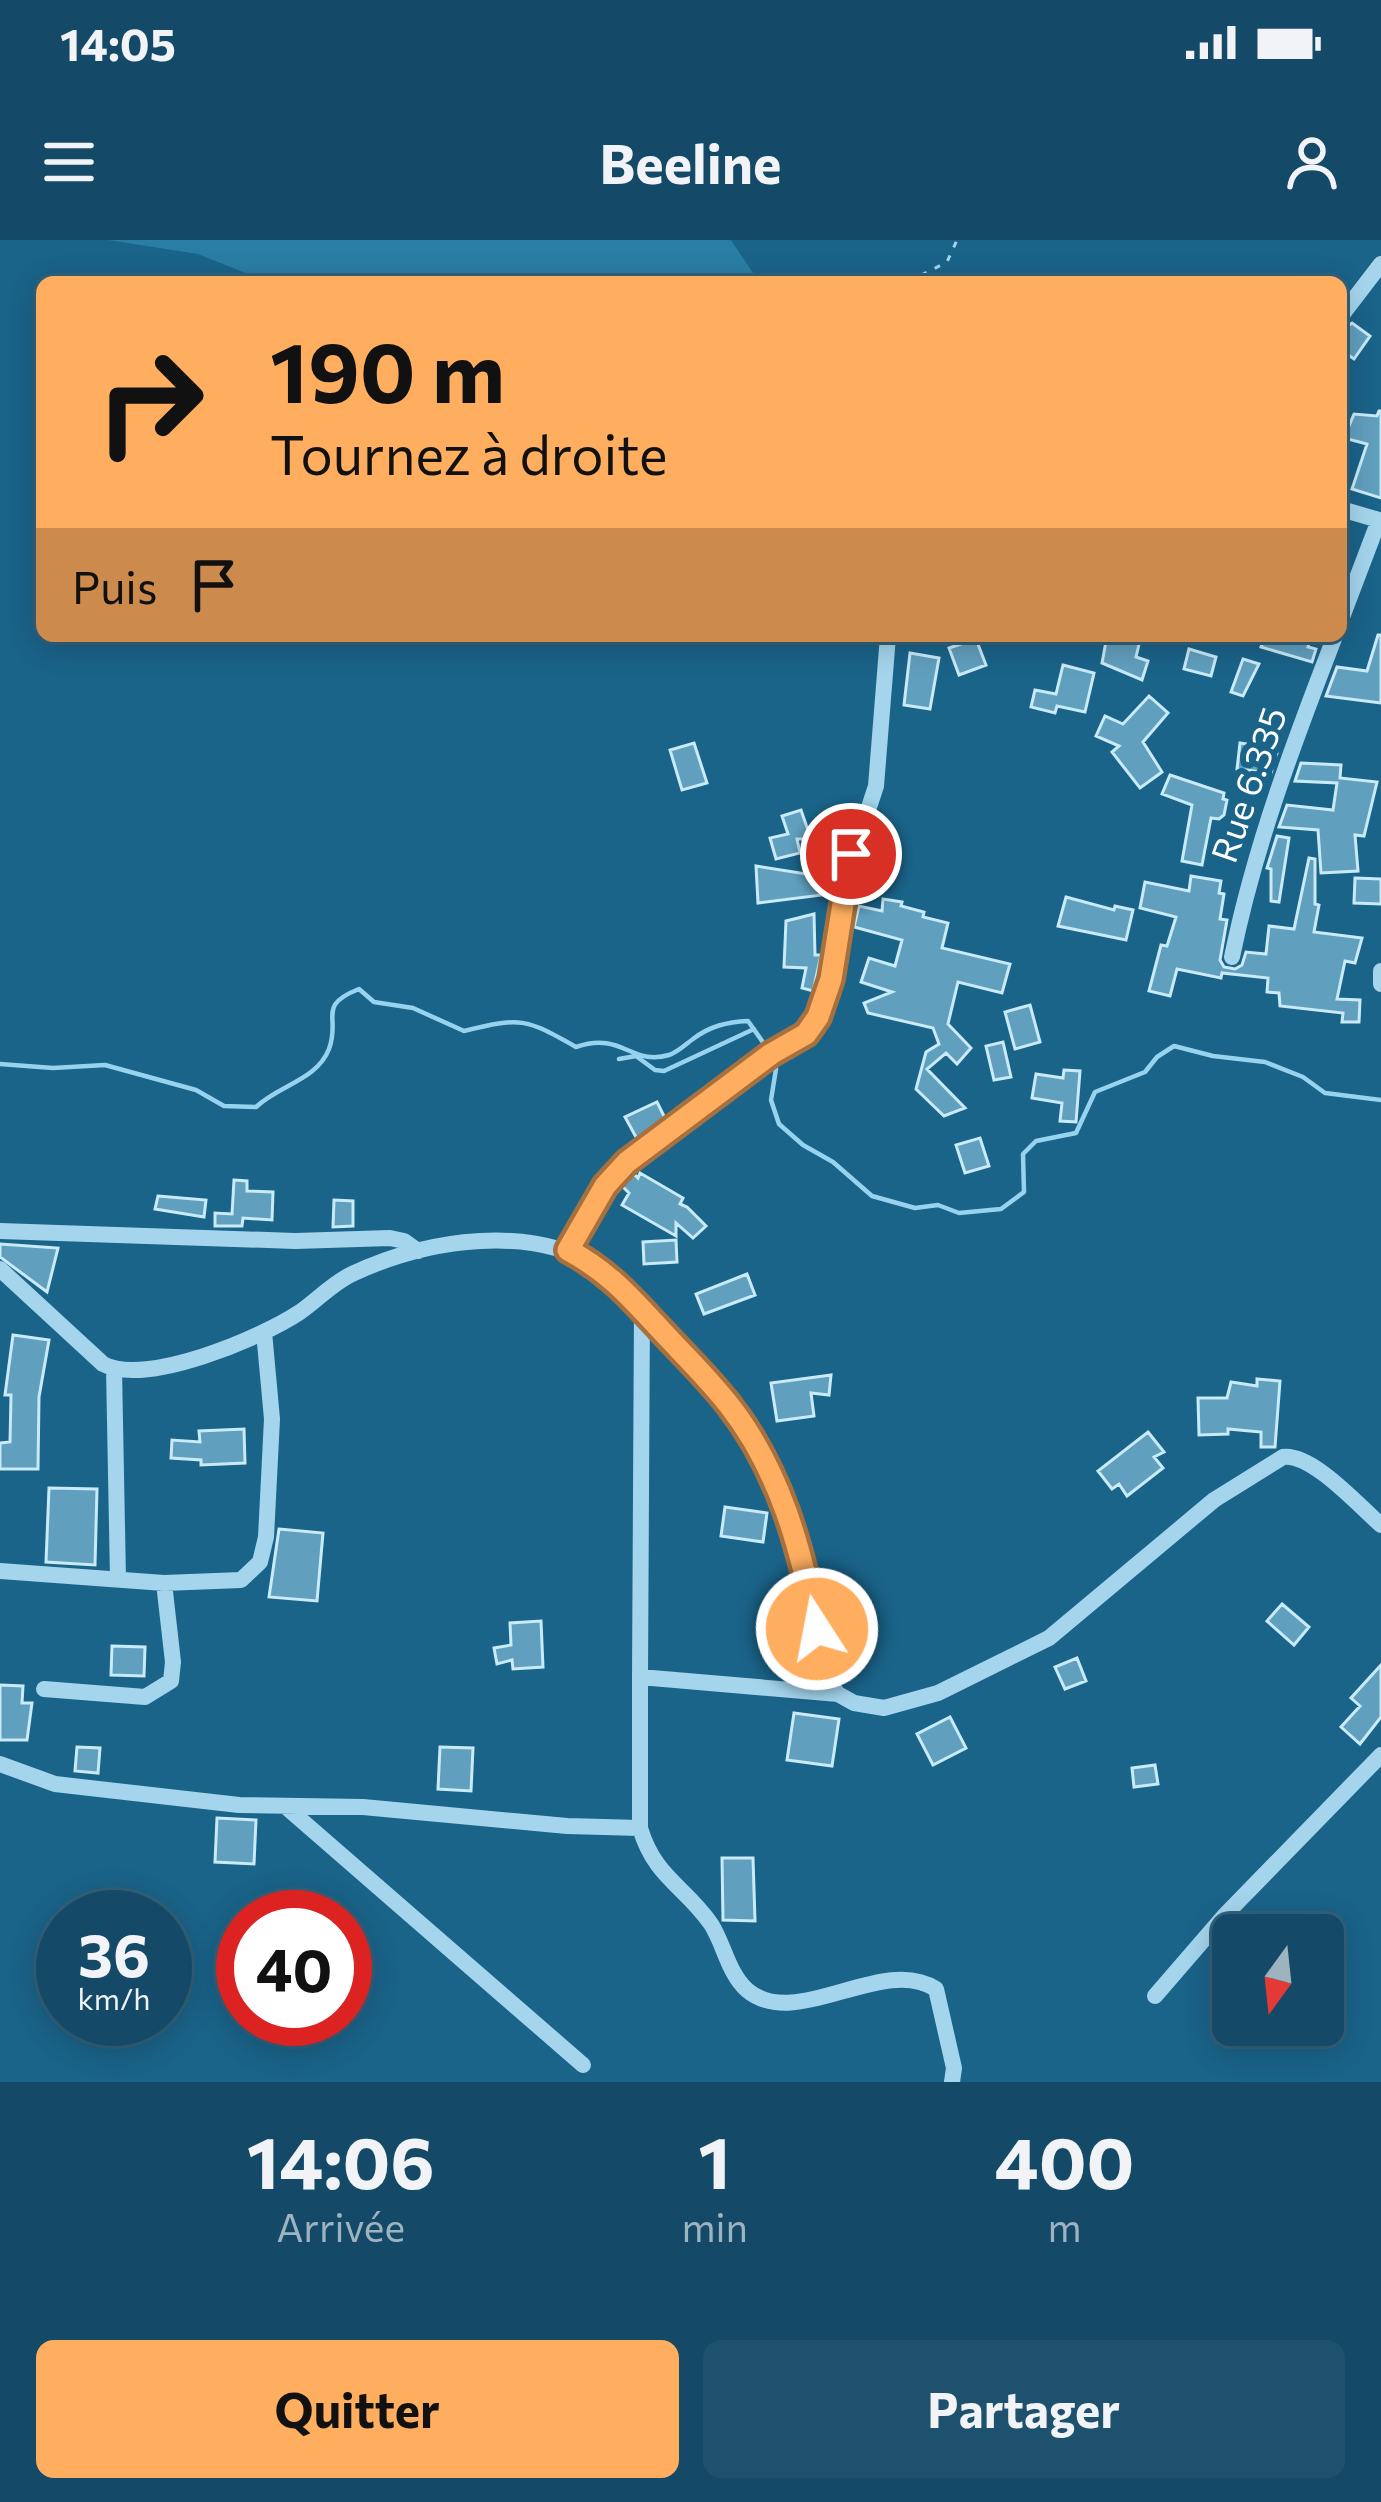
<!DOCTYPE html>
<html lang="fr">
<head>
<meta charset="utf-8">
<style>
  :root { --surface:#144a67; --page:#1d516d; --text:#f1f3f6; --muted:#9db3c0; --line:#33627b; --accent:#ffae60 }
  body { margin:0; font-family:Commissioner,sans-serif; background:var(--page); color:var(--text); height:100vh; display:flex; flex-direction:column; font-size:45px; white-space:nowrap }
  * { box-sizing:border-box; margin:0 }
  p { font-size:39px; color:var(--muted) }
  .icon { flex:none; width:66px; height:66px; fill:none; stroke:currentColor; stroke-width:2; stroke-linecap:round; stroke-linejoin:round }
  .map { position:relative; height:1842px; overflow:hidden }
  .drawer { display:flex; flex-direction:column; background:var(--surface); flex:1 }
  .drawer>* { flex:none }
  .hud { position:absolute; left:36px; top:36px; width:1311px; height:366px; border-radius:18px; box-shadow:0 6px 30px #0003,0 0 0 3px var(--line); background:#ffae60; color:#111; overflow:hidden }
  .needle { width:78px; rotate:195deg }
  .controls { position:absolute; left:1212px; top:1674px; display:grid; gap:24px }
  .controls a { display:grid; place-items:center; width:132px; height:132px; border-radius:18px; background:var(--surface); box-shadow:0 6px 30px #0003,0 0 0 3px var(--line); font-size:60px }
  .speed { position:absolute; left:36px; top:1650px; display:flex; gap:24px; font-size:60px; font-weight:700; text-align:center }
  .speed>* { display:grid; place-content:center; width:156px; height:156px; border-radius:50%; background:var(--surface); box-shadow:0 6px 30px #0003,0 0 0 3px var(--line); line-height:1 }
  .speed small { font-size:30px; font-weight:400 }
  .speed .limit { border:18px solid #d22; background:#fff; color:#111 }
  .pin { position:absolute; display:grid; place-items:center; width:102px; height:102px; color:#fff; margin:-51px; border:6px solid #fff; border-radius:50%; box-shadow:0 3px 12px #0007 }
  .me { position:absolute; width:132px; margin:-66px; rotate:349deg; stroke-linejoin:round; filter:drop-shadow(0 0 9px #0008) }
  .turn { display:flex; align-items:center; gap:42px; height:252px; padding:0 36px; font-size:54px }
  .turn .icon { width:156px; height:156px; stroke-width:2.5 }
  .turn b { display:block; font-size:84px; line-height:102px }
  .then { display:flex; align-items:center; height:114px; padding:0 36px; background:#0003; gap:24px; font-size:45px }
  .eta { display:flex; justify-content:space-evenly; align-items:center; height:204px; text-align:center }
  .eta b { font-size:72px; font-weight:700; line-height:84px }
  .action { display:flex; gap:24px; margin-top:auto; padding:24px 36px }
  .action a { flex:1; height:138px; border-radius:18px; background:var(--accent); color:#111; font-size:48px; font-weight:700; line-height:138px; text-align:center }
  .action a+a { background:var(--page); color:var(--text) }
  .status { display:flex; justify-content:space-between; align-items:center; height:84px; padding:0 60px; background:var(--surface); direction:ltr }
  .status svg { height:33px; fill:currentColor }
  header { display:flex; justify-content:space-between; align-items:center; height:156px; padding:0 36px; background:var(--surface); font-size:54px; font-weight:700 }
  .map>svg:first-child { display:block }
  .green { fill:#2a7ea5 }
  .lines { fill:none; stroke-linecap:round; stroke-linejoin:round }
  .stream { stroke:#97d3ef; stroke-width:4.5 }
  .building { fill:#619fbe; stroke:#c9eaf9; stroke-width:3 }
  .path { stroke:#a4d5ed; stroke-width:3; stroke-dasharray:6 9; stroke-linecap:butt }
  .minor { stroke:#a4d5ed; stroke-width:16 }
  .route-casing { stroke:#a6713e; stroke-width:30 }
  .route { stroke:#ffae60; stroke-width:21 }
  .labels { text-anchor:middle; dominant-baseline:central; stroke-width:12; stroke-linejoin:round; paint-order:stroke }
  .street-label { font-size:36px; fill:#fff; stroke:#1a6389 }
</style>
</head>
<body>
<div class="status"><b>14:05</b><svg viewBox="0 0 49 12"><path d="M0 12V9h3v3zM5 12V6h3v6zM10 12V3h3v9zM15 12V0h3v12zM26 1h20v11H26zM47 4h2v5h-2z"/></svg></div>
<header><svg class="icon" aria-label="menu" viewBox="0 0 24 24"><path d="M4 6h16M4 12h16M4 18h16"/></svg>Beeline<svg class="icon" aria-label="person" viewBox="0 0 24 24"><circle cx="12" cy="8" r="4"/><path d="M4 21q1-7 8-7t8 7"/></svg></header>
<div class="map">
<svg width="1381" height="1842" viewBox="0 0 1381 1842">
  <rect width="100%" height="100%" fill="#1a6389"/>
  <path class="green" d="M108,0h623l28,42h-491l-70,-28z"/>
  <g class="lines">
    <path class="stream" d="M772,818l4,11 -5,31 8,24 24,21 30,17 39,34 43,12 23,-3 21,8 42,-4 23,-17 -1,-38 13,-13 40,-8 19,-41 50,-20 12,-15 17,-11 39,10 52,6 38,15 22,16 56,7
      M619,819l17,-3 19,14 9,1 90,-42
      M0,824l53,4 52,-3 91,25 28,16 32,1c23,-22 61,-27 73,-58 12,-32 -13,-43 30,-60l15,13 39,6 51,23c57,-14 61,-13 112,16 47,-16 54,19 93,8 8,-2 17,-11 24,-16 17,-13 34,-17 55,-18l19,27"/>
  </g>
  <path class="building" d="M1352,83l18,13 -16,23 -13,-9v-19z
    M1379,171h2v87l-29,-9 15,-45 -23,-6 10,-24 23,2z
    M1378,395h3v68l-55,-7 11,-29 30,4z
    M1107,396h34l-5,21 12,4 -6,19 -40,-17z
    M1265,396h46l-3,11 8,2 -4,13 -51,-15z
    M976,399l10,26 -27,10 -10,-27z
    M1189,409l27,8 -5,19 -27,-7z
    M910,413l29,5 -9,51 -26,-4z
    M1243,419l16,5 -16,32 -12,-4z
    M1063,425l31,8 -9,39 -28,-6 -2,7 -24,-6 4,-17 21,4z
    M1149,456l19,17 -25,29 19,30 -22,16 -28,-36 7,-6 -23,-10 9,-20 18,8z
    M1261,470l27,6 -17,57 -34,-4 3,-26 13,2z
    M694,503l13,40 -25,7 -12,-40z
    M1301,523l40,2 -1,13 37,4 -13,54 -9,-1 3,36 -37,2 -3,-43 -39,-3 8,-22 46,5 4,-27 -42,-2z
    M1170,535l54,18 -1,6 4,1 -3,15 -5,4 -8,-1 -9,47 -20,-4 10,-56 -30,-11z
    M801,570l10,29h-14l3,14 -24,6 -6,-21 18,-4 -6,-18z
    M1277,596l12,2 -10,64 -8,-1v-32l-4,-1z
    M1309,618l6,1v45l4,1 -5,27 48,6 -7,25 -10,-2 -8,38 23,1 -1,22h-17l1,-9 -63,-7 -1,-13 -12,-1 1,-14 -46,-5 -1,5 -44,-9 -7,27 -21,-5 12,-46 6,1 9,-29 -36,-9 5,-26 44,9 2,-15 30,5 -2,12 5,1 -4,25 7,1 -7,40 4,7 11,2 7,-4 4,-13 20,2 3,-28 25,3z
    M756,626l76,12 -2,16 -72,9z
    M1355,638l26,1v25l-27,-1z
    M1066,657l48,13 1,-4 18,4 -7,30 -68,-14z
    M883,659l19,3 -1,4 23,6 -1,5 25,6 -6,25 68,16 -8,29 -44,-11 -10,42 23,24 -14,16 -11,-11 -19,16 38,39 -21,8 -28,-27 10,-37 13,-8 -6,-16 -65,-15 -4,-10 28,-11 -31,-10 8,-24 26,8 7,-26 -48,-13 5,-21 23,5z
    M814,674l1,41h6l-8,36 -11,-3 4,-20 -22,-1 2,-46z
    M1030,765l10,37 -25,7 -10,-37z
    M1003,802l8,35 -17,3 -8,-34z
    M1064,830l16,1 -4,51 -16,-1 2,-18 -30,-5 4,-24 27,4z
    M657,862l8,16 -28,21 -12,-22z
    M980,898l9,28 -24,7 -9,-28z
    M640,933l43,25 -3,6 7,3 19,19 -13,12 -17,-15v13l-54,-31 7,-12 -7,-7 12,-12 4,4z
    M234,940l13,1v10l26,1 -1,28 -29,-2 -1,8h-27v-13l17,1z
    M158,956l48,4 -2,17 -49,-8z
    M334,960l19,1v25l-20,1z
    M676,1000l1,22 -33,2 -1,-22z
    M0,1004l58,4 -11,44 -47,-35z
    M747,1034l8,21 -51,19 -8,-20z
    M13,1095l36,5 -10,57 -1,72h-38v-26l10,-1 1,-47h-6z
    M831,1135l-2,20 -18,-2 3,23 -37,5 -6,-38z
    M1257,1139l23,2 -5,66h-14v-15l-33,-3v5l-29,1 -1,-37h29l4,-16 26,4z
    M244,1189l1,34 -44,2v-5l-30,-2 1,-18 28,2 -1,-11z
    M1148,1192l16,20 -10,5 9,11 -36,28 -8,-12 -7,5 -14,-18z
    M49,1248l48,1 -2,76 -49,-3z
    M725,1267l42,6 -4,29 -42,-6z
    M279,1289l44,4 -6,68 -48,-4z
    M1282,1364l27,23 -15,18 -27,-24z
    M541,1381l2,46 -30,2 -1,-9 -15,4 -3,-16 17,-3 -1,-22z
    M112,1406l33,1 -1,29 -33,-1z
    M1077,1418l9,23 -21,8 -10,-22z
    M1381,1425v52l-21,27 -19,-17 19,-21 -9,-8z
    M0,1445l23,1 -1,17h10l-5,37h-27z
    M794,1473l45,6 -7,47 -45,-6z
    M950,1477l16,31 -33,17 -16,-31z
    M77,1507l23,1 -2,25 -23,-2z
    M440,1507l33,1 -2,43 -33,-2z
    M1155,1525l3,19 -24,3 -2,-19z
    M217,1578l39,2 -2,44 -39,-2z
    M722,1618h31l2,63 -32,-1z"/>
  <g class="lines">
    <path class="path" d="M908,42l39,-20 10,-22"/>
    <path class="minor" d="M1341,76l40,-52
      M1341,269l38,11 -38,100
      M1232,717c23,-112 62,-215 103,-321
      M1381,731v13
      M0,991l295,10 95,-3 14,3 14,10
      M569,1010l36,-64 22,-24 144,-108 35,-20 12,-17 13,-38 13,-96 32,-97 12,-150
      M0,1029l103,95c43,23 158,-26 197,-52 17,-12 33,-29 52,-38 75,-35 182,-52 253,-3 24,17 42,45 63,66 43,43 81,91 108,146 30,64 38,134 55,202l7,9 16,9 30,5 54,-15 111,-55 165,-138 69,-43c29,-4 76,49 98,68
      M114,1129l4,210
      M0,1331l164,12 77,-3 19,-18 6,-25 6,-118 -8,-87
      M640,1437l2,-368
      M44,1449l101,8 26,-16 2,-19 -9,-79
      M0,1524l55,20 184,21 124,2 204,19 73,2c15,50 44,57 71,96 13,20 17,49 36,66 49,42 135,-36 189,-1l18,79 -2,14
      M285,1566l298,259
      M640,1588v-151l198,17
      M1155,1756l70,-81 156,-160"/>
  </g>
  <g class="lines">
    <defs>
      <path id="route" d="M817,1389c-16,-80 -37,-159 -88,-224 -21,-27 -46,-51 -69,-76 -31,-33 -51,-57 -92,-79l37,-64 22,-24 144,-108 35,-20 12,-17 13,-38 20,-125"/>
    </defs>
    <use href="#route" class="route-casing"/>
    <use href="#route" class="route"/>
  </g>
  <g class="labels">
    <g class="street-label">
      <text transform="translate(1247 544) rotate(-71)">Rue 6.335</text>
    </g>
  </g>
</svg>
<div class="controls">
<a><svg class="needle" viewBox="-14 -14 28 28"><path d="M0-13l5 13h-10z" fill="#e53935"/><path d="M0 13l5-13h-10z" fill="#9db3c0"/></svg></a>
</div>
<div class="speed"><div>36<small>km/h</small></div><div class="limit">40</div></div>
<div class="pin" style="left:851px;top:614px;background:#d93025"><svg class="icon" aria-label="arrive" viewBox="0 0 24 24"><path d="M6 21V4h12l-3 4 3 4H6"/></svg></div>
<svg class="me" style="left:817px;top:1389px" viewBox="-20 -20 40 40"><circle r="17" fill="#ffae60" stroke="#fff" stroke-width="3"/><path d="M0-11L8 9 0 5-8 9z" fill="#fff"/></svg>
<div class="hud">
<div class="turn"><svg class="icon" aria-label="right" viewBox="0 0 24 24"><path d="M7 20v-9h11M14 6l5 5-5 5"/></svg><div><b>190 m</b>Tournez à droite</div></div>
<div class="then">Puis<svg class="icon" aria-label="arrive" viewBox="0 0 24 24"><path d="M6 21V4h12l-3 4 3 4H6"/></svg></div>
</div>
</div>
<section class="drawer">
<div class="eta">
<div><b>14:06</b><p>Arrivée</p></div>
<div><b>1</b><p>min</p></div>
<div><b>400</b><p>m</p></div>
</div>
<div class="action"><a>Quitter</a><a>Partager</a></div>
</section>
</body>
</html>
